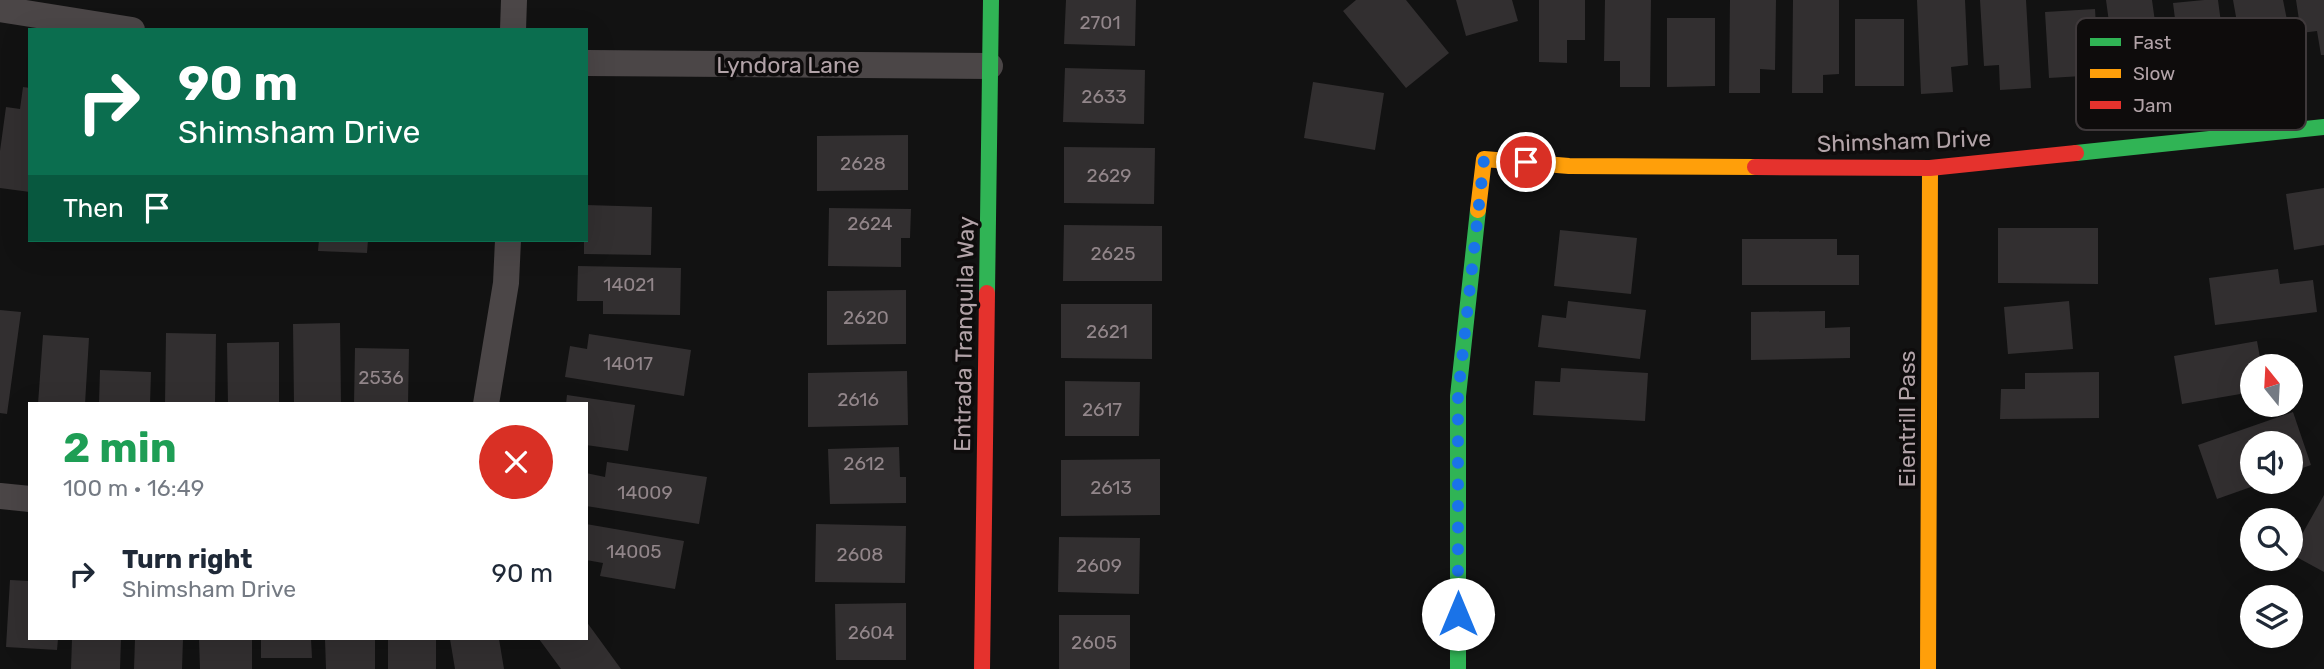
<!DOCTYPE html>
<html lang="en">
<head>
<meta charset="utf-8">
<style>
  :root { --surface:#fff; --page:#f6f6f7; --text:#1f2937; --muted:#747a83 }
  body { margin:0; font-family:Rubik,sans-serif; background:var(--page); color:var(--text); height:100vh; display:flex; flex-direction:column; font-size:26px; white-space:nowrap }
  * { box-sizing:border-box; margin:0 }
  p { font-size:23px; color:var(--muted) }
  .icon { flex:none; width:38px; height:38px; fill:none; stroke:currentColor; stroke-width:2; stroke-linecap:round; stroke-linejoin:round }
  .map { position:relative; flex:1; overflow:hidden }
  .panel { position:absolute; left:28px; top:402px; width:560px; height:238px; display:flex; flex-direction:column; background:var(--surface); border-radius:0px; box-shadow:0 7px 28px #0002 }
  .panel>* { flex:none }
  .hud { position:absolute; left:28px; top:28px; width:560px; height:214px; border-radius:0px; box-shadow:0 7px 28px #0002; background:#0b6e4f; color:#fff; overflow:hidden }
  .needle { width:46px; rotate:342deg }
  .fabs { position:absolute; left:2240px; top:354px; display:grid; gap:14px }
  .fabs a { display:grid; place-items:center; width:63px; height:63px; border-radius:50%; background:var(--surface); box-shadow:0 7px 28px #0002; font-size:35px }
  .pin { position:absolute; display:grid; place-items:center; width:60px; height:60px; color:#fff; margin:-30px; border:4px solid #fff; border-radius:50%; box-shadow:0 2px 7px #0007 }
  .me { position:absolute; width:77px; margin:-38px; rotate:0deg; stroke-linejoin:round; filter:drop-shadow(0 0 5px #0008) }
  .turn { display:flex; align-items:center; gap:24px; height:147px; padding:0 35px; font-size:32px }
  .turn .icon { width:91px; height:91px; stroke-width:2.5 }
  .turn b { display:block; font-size:49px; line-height:60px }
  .then { display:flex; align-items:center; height:66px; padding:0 35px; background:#0003; gap:14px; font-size:26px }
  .round { display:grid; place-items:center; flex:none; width:74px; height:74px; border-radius:37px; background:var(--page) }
  .headline { display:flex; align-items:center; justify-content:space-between; height:119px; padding:0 35px }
  h1 { font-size:42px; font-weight:700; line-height:52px; color:#1e9e55 }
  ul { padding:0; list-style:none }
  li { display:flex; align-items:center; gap:21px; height:105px; padding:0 35px }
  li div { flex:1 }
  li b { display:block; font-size:26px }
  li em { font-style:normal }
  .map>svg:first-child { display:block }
  .building { fill:#322f30 }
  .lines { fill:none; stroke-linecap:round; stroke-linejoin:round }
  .street { stroke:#4b4647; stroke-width:26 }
  .fast { stroke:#30b455; stroke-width:16 }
  .slow { stroke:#ff9f0a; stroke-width:16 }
  .jam { stroke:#e5322d; stroke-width:16 }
  .route { stroke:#1a73e8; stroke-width:12; stroke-dasharray:0 21.6 }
  .labels { text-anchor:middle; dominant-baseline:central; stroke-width:7; stroke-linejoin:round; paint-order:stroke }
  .number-label { font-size:19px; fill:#92868a }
  .street-label { font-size:23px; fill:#b2a3a8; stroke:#0e0c0c }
  .key { fill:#0e0c0c; stroke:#3f393b; stroke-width:2 }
  .key-label { font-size:19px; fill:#b2a3a8 }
</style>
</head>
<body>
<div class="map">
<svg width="2324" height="669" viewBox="0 0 2324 669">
  <rect width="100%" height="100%" fill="#121212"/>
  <path class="building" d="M1066,0h70l-1,46 -71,-2z
    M1356,0h50l43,53 -43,35 -63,-77z
    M1456,0h56l6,21 -52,15z
    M1539,0h46v40h-18v23l-28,-1z
    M1605,0h46l-1,87h-30v-26h-16z
    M1730,0h46l-1,70 -15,-1v24h-31z
    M1793,0h46v74l-16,1v18h-31z
    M1917,0h48l3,65 -17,2 2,25 -32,2z
    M1980,0h46l5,88 -31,2 -1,-25 -15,1z
    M2106,0h46l7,51 -15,2 3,26 -30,3z
    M2204,0h14l8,61 -45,5 -8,-63z
    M2233,0h50l7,35 -18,4 4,22 -31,6z
    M2296,0h28v55h-3l-4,-24 -16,2z
    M2095,9l4,66 -50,3 -4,-66z
    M1667,18h48v68l-48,1z
    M1855,19h49v67h-49z
    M1065,68l80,2 -1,54 -81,-2z
    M1313,82l71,11 -9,57 -71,-12z
    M23,87l7,1v104l-30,-4v-37l6,-44 14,2z
    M908,135v55l-91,1v-55z
    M1064,147l91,1 -1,56 -90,-1z
    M2324,188v57l-30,5 -8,-56z
    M586,205l66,2 -1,48 -67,-1v-14h2z
    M829,208l82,1 -1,29h-9v29l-73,-1z
    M1064,225l98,1v55h-99z
    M1998,228h100v56l-100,-1z
    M1560,230l77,8 -6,56 -77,-8z
    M1742,239h95v16h22v30h-117z
    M319,240h49l-1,13 -49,-2z
    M578,266l103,2 -1,47 -77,-1v-13h-26z
    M2278,269l2,15 33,-4 4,32 -102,13 -6,-47z
    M906,290v54l-79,1v-54z
    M1568,301l78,9 -6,49 -102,-12 4,-32 24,3z
    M2069,301l4,48 -65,5 -4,-47z
    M1061,304h91v55l-91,-1z
    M0,310l21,2 -14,102 -7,-1z
    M1825,311v17l25,-1v31l-99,2v-48z
    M340,323l1,81h-47l-1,-80z
    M166,333l50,1 -1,70h-50z
    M589,334l102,16 -7,46 -119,-19 5,-31 17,3z
    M43,335l46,3 -4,66h-47z
    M2257,341l4,22 25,-5 2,8h-36v26l-70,12 -8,-48z
    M279,342v62h-51l-1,-61z
    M355,348l54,1 -1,55h-54z
    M1561,368l87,5 -3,48 -112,-6 2,-34 25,1z
    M100,370l51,2 -1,32h-51z
    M907,371l1,54 -100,2v-54z
    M2099,372v46l-99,1 1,-30h24v-16z
    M1065,381l75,1 -1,54h-74z
    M567,395l68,10 -7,46 -42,-6v-41h-20z
    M2293,412l18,53 -20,7v-29h-39v38l13,1 -48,17 -19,-54z
    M899,447l1,30h6v26l-76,1 -2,-55z
    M1160,459v56l-99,1v-56z
    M607,462l100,15 -8,47 -113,-18v-33l19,4z
    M2324,495v77l-33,-18z
    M586,524l98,17 -9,48 -75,-13 3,-13 -17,-3z
    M816,524l90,2 -1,57 -90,-1z
    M1059,537l81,1 -1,56 -81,-2z
    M10,580l20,1v58h28l-1,11 -51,-3z
    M906,603v57h-70l-1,-56z
    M1059,615h71v54h-71z
    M586,621l35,48h-60l-22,-30h47z
    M72,639h49l-1,30h-49z
    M135,639h48l-1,30h-48z
    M199,639h53v30h-52z
    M261,639h50l1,19h-51z
    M325,639h50v30h-49z
    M388,639h48v30h-48z
    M450,639h49l5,30h-49z"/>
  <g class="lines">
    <path class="street" d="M0,9l132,21
      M513,30l1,-30
      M586,63l404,3
      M486,404l20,-121 2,-43
      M0,496l30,3"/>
    <path class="fast" d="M2076,153l248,-26
      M987,293l4,-293
      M1458,669v-273l20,-186"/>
    <path class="slow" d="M1478,210l6,-51 85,7 186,1
      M1928,669l2,-501"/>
    <path class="jam" d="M1755,167l175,1 146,-15
      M982,669l5,-376"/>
  </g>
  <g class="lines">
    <path class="route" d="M1458,614v-218l26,-237 42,3"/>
  </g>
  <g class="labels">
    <g class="number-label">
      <text x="1100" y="22">2701</text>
      <text x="1104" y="96">2633</text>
      <text x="863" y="163">2628</text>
      <text x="1109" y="175">2629</text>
      <text x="870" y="223">2624</text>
      <text x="1113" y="253">2625</text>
      <text x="629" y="284">14021</text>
      <text x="866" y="317">2620</text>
      <text x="1107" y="331">2621</text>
      <text x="628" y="363">14017</text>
      <text x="381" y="377">2536</text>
      <text x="858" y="399">2616</text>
      <text x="1102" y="409">2617</text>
      <text x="864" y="463">2612</text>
      <text x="1111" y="487">2613</text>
      <text x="645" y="492">14009</text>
      <text x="634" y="551">14005</text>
      <text x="860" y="554">2608</text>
      <text x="1099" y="565">2609</text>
      <text x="871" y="632">2604</text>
      <text x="1094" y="642">2605</text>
    </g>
    <g class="street-label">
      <text x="788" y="65">Lyndora Lane</text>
      <text transform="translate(1904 141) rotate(-2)">Shimsham Drive</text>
      <text transform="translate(964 334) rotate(-89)">Entrada Tranquila Way</text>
      <text transform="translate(1907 419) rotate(-90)">Eientrill Pass</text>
    </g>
  </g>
  <rect x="2076" y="18" width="230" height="112" rx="10" class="key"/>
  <rect x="2090" y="38" width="31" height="8" fill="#30b455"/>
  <rect x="2090" y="69" width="31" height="9" fill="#ff9f0a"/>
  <rect x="2090" y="101" width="31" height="8" fill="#e5322d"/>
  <g class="key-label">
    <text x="2133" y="49">Fast</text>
    <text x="2133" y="80">Slow</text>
    <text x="2133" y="112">Jam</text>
  </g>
</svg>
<div class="fabs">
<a><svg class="needle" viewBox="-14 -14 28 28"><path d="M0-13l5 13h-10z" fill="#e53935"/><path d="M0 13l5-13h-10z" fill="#747a83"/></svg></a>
<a><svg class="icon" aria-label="sound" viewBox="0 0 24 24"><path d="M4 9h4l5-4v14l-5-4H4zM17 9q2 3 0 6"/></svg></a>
<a><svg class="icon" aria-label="search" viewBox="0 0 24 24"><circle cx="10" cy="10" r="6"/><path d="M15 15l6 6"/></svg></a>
<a><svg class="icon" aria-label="layers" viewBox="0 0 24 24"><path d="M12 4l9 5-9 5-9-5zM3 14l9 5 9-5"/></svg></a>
</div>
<div class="pin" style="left:1526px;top:162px;background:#d93025"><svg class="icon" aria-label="arrive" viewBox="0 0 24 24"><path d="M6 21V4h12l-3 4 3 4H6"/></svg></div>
<svg class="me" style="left:1458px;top:614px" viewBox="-20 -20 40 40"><circle r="19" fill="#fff"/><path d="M0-13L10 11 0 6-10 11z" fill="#1a73e8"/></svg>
<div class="hud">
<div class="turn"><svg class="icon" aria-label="right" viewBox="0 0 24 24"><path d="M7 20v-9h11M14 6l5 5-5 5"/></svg><div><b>90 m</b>Shimsham Drive</div></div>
<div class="then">Then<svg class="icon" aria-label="arrive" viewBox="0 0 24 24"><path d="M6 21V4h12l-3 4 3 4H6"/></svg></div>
</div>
<section class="panel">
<div class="headline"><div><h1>2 min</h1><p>100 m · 16:49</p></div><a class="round" style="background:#d93025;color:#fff"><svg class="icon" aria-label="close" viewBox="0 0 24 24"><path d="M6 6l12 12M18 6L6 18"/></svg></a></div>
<ul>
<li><svg class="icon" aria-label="right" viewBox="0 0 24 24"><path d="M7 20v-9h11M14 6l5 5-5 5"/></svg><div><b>Turn right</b><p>Shimsham Drive</p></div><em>90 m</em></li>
</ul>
</section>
</div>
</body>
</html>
